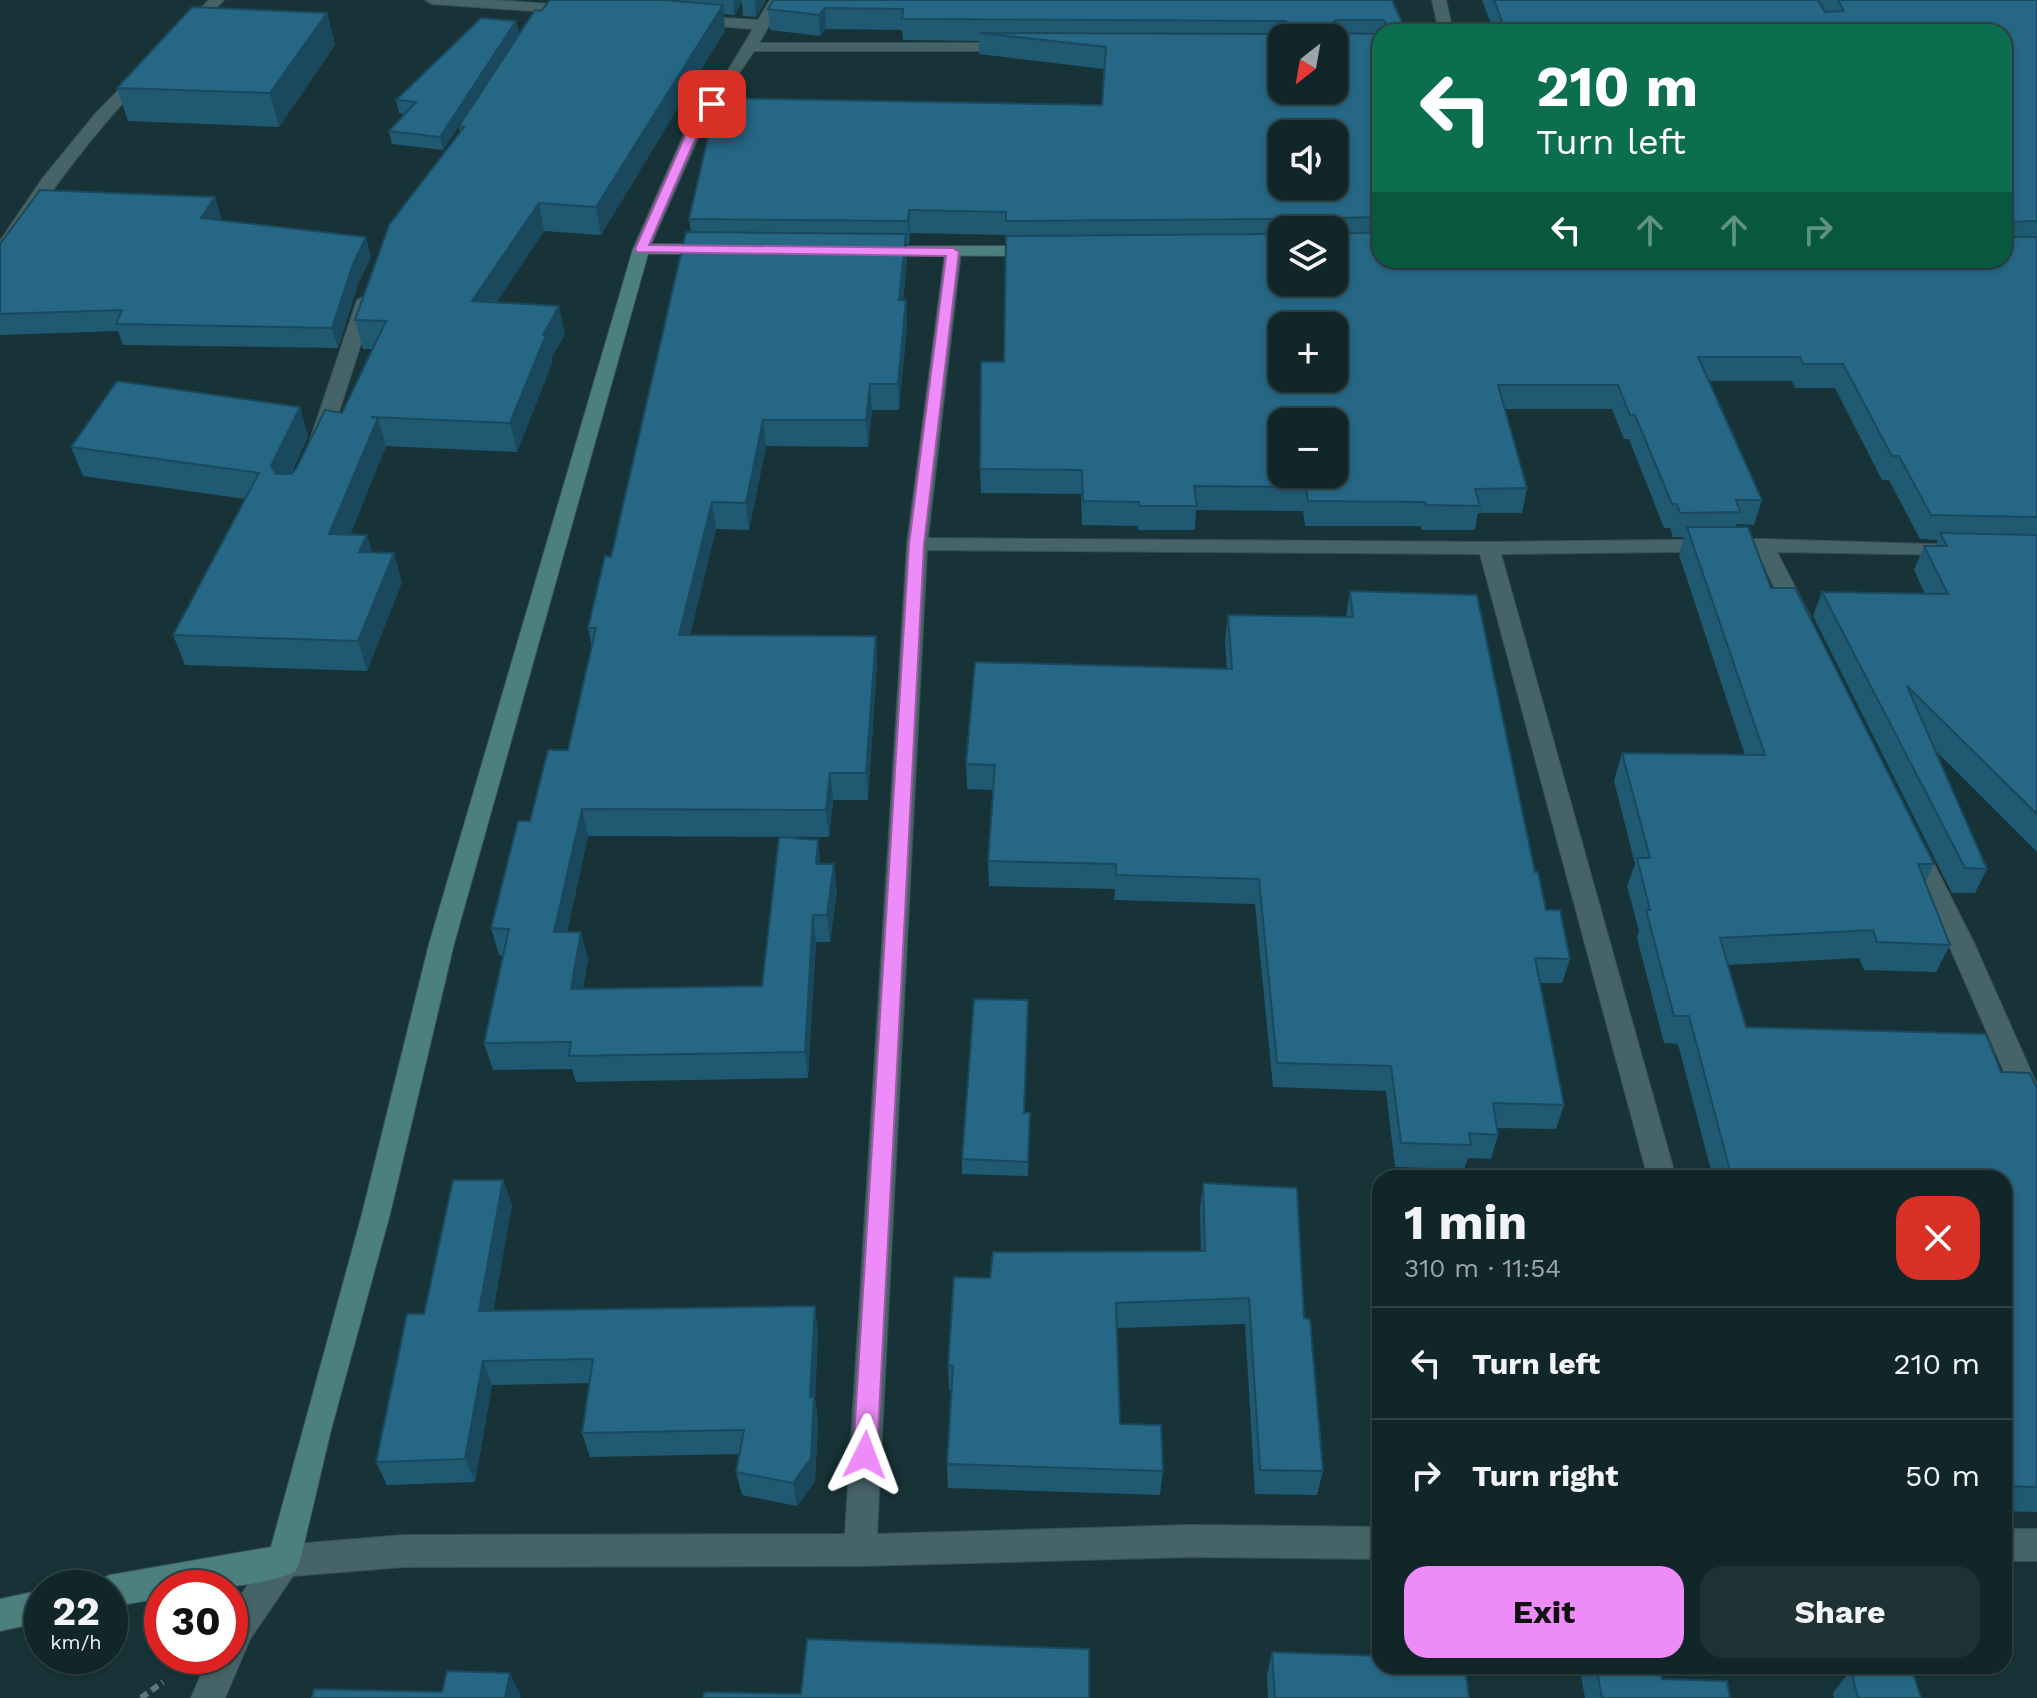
<!DOCTYPE html>
<html lang="en">
<head>
<meta charset="utf-8">
<style>
  :root { --surface:#112629; --page:#1e3235; --text:#f1f3f6; --muted:#9ca5a8; --line:#304346; --accent:#ed8cf9 }
  body { margin:0; font-family:"Work Sans",sans-serif; background:var(--page); color:var(--text); height:100vh; display:flex; flex-direction:column; font-size:30px; white-space:nowrap }
  * { box-sizing:border-box; margin:0 }
  p { font-size:26px; color:var(--muted) }
  .icon { flex:none; width:44px; height:44px; fill:none; stroke:currentColor; stroke-width:2; stroke-linecap:round; stroke-linejoin:round }
  .map { position:relative; flex:1; overflow:hidden }
  .sheet { position:absolute; left:1372px; top:1170px; width:640px; height:504px; display:flex; flex-direction:column; background:var(--surface); border-radius:24px; box-shadow:0 2px 6px #0004,0 0 0 2px var(--line) }
  .sheet>* { flex:none }
  .top-card { position:absolute; left:1372px; top:24px; width:640px; height:244px; border-radius:24px; box-shadow:0 2px 6px #0004,0 0 0 2px var(--line); background:#0b6e4f; color:#fff; overflow:hidden }
  .needle { width:52px; rotate:211deg }
  .fabs { position:absolute; left:1268px; top:24px; display:grid; gap:16px }
  .fabs a { display:grid; place-items:center; width:80px; height:80px; border-radius:16px; background:var(--surface); box-shadow:0 2px 6px #0004,0 0 0 2px var(--line); font-size:40px }
  .speed { position:absolute; left:24px; top:1570px; display:flex; gap:16px; font-size:40px; font-weight:700; text-align:center }
  .speed>* { display:grid; place-content:center; width:104px; height:104px; border-radius:50%; background:var(--surface); box-shadow:0 2px 6px #0004,0 0 0 2px var(--line); line-height:1 }
  .speed small { font-size:20px; font-weight:400 }
  .speed .limit { border:12px solid #d22; background:#fff; color:#111 }
  .pin { position:absolute; display:grid; place-items:center; width:68px; height:68px; color:#fff; margin:-34px; border-radius:16px; box-shadow:0 4px 12px #0006 }
  .me { position:absolute; width:88px; margin:-44px; rotate:3deg; stroke-linejoin:round; filter:drop-shadow(0 0 6px #0008) }
  .turn { display:flex; align-items:center; gap:28px; height:168px; padding:0 32px; font-size:36px }
  .turn .icon { width:104px; height:104px; stroke-width:2.5 }
  .turn b { display:block; font-size:56px; line-height:68px }
  .lanes { display:flex; align-items:center; height:76px; padding:0 32px; background:#0003; justify-content:center; gap:40px; direction:ltr }
  .lanes .off { opacity:.35 }
  .round { display:grid; place-items:center; flex:none; width:84px; height:84px; border-radius:24px; background:var(--page) }
  .headline { display:flex; align-items:center; justify-content:space-between; height:136px; padding:0 32px }
  h1 { font-size:48px; font-weight:700; line-height:60px }
  .action { display:flex; gap:16px; margin-top:auto; padding:16px 32px }
  .action a { flex:1; height:92px; border-radius:24px; background:var(--accent); color:#111; font-size:32px; font-weight:700; line-height:92px; text-align:center }
  .action a+a { background:var(--page); color:var(--text) }
  ul { padding:0; list-style:none }
  li { display:flex; align-items:center; gap:24px; height:112px; padding:0 32px; border-top:2px solid var(--line) }
  li div { flex:1 }
  li b { display:block; font-size:30px }
  li em { font-style:normal }
  .map>svg:first-child { display:block }
  .lines { fill:none; stroke-linecap:round; stroke-linejoin:round }
  .street-casing { stroke:#385053; stroke-width:2 }
  .secondary-casing { stroke:#385053; stroke-width:2 }
  .path { stroke:#5f777a; stroke-width:6; stroke-dasharray:8 5; stroke-linecap:butt }
  .street { fill:#466367; fill-rule:evenodd }
  .secondary { fill:#4c807e; fill-rule:evenodd }
  .wall { fill:#205972; fill-rule:evenodd }
  .shaded-wall { fill:#1a485c }
  .building { fill:#256784; stroke:#1a485c; stroke-width:2; fill-rule:evenodd }
  .route { fill:#ed8cf9; stroke:#9a5ba2; stroke-width:2 }
</style>
</head>
<body>
<div class="map">
<svg width="2037" height="1698" viewBox="0 0 2037 1698">
  <rect width="100%" height="100%" fill="#173337"/>
  <g class="lines">
    <defs>
      <path id="street" d="M209,0h15l-32,32h-10v-6z
        M425,0h68l84,6 7,4 -7,4 -145,-10z
        M770,0h14l-25,43h253l7,4 -7,4h-258l-51,76 -54,122 -2,4h-12l-2,-4 54,-122 35,-47 31,-51 -60,-5 -7,-4 7,-4 65,4z
        M1432,0h14l7,32h-14z
        M141,71l7,4 -2,3c-54,56 -97,115 -140,180l-6,1v-18l42,-62 54,-66 40,-41z
        M953,247l8,5 -33,286 561,4 275,-3 198,6 3,4 -10,6 -178,-3 34,66 -11,7 -11,-7 -32,-67 -256,3 175,624h-28l-168,-624 -553,-4 -50,984 313,-9 190,2v32l-190,-2 -330,9 -456,1 -111,9 -43,63 -25,59h-34l18,-42h21v-46l43,-60 11,-5 120,-10 441,-1 62,-990 38,-292z
        M366,295l9,5 -45,140 -3,4h-14l-3,-4 47,-140z
        M1914,839l8,3 4,6 48,95 63,142v41l-10,-3 -4,-8 -75,-172 -46,-95 4,-6z
        M2004,1529h33v32h-33z"/>
      <path id="secondary" d="M641,244h73l8,5 -8,5h-66l-194,690 -64,270 -59,216 -31,131 -5,11c-41,17 -89,16 -133,16v10l-52,9v-19h-15l3,-8 12,-5 161,-28 91,-333 67,-270 204,-695z
        M875,246h163l8,5 -8,5 -169,-1 -2,-4 2,-4z
        M42,1590v32l-42,9v-32z"/>
    </defs>
    <use href="#street" class="street-casing"/>
    <use href="#secondary" class="secondary-casing"/>
    <path class="path" d="M141,1698l22,-16"/>
    <use href="#street" class="street"/>
    <use href="#secondary" class="secondary"/>
  </g>
  <path class="wall" d="M550,0h216l-10,17 -13,-1 -1,-14 -8,13 -10,-1 1,16 -124,205 -57,-4 -48,71 69,32 -14,25 1,4 -35,89 -131,-6 -36,89 22,17 30,30 -35,89 -182,-6 -12,-30 72,-136 -162,-23 -12,-29 229,-40 8,29 -17,38 51,-61 30,-64h-9l-8,-29 105,-188 -1,-6z
    M1392,0l14,32h-26v228h624v-228h-510l-12,-32h336l7,12h1l-7,-12h218v852l-102,-102 52,119 -12,24h-23l-139,-277 9,-24 103,2 -11,-24 10,-24h11l3,-6 -18,-1 -31,-59h-7l-47,-92h-40l-3,-7h-83l53,119 -8,25 -18,-1v3l198,337 -9,18 25,63 -14,27 -72,-2 -5,-12 -131,7 18,62 255,45 36,16v424l-33,-1v-333h-291l-35,-134 -14,-1 -27,-105 2,-7 -12,-45 8,-22 -21,-83 8,-28 123,2 -66,-200 5,-18h-11l-3,-9h-6l-35,-89h-5l-12,-30h-107l22,79 -5,25h-44l-3,17h-54v-4h-116l-2,-15 -107,-1 -1,20h-57v-4l-56,-1 -1,-31 -100,-1 -1,-24 24,-107 2,-127 -96,-2 -1,11h-3l1,16 -4,40h3l1,26 -8,84h-27l-4,37 -102,-1 -17,84 -33,-1 -26,106 186,1 1,27 -9,137h-35l-4,37 -241,-1 -21,96 21,27 -5,30 179,-3 56,-146 2,24 17,27 -7,51h-14l-8,136 -232,4 -4,-13 -79,1 -9,-27 19,-87 -4,-1 -8,-27 39,-107 38,-71 24,-102 -4,-20 23,-71 80,-325 -2,-13 413,-114 2,-36 -125,-15v-13l-76,-1 -1,-10 -76,-1 -6,7 -50,-6 -2,-21zM1282,230h52l-52,52z
    M327,13l8,32 -56,82 -151,-6 -11,-33z
    M516,21l3,13 -76,116 -51,-6 -3,-13 16,-17 -6,-1 -3,-13z
    M221,217l-1,3 151,37 -13,27 -20,64 -215,-3 -5,-14 -118,4v-91z
    M1350,591l185,281 11,38 24,49 -8,24h-22l24,122 -8,24 -59,-1 1,7 -7,24 -23,-1 -4,11 -69,-2 -9,-76 -113,-4 -18,-183 -141,-4 1,-11 -126,-3 -1,-25 5,-71 -26,-1 -1,-25 261,-95 -2,-29 3,-25 118,2z
    M1025,1113h5l-2,63 -66,-2v-15z
    M503,1180l9,25 -19,106 325,19 -3,69 3,22 -3,60 -18,25 -55,-11 -6,-23 4,-18 -150,3 -8,-24 8,-50 -98,2 -17,97 -88,3 -11,-23 48,-148z
    M1203,1183l101,135 19,153 -6,24 -62,-1 -10,-170 -128,4 3,96 43,47 -3,24 -212,-7 -1,-24 4,-74h-2l-1,-25 253,-114 -1,-42z
    M1272,1652l197,46h-201l-1,-23z
    M1586,1666h73l3,13 68,19h-145l-4,-22z
    M1851,1670l70,28h-87l-1,-5z"/>
  <path class="shaded-wall" d="M733,0h9v2l-8,13z
    M755,0h11l-10,17z
    M723,5l2,25 -124,205 -5,-28z
    M825,8l1,21 -6,7 -1,-21z
    M327,13l8,32 -56,82 -9,-34z
    M516,21l3,13 -76,116 -3,-13z
    M215,197l6,20 -13,21 -7,-20z
    M539,203l5,28 -65,98 -7,-28z
    M909,210l1,23 -1,11 -1,-23z
    M906,234l1,26 -7,66 -1,-26z
    M366,237l5,20 -13,27 -20,64 -6,-20 21,-64z
    M906,300l1,26 -8,84 -1,-26z
    M559,306l6,28 -14,25 1,4 -35,89 -7,-29 33,-88z
    M870,384l2,26 -4,37 -2,-27z
    M300,407l8,29 -28,59 -9,-29z
    M378,418l8,29 -48,117 -9,-30z
    M763,420l3,26 -17,84 -3,-27z
    M712,502l4,27 -33,133 -4,-27z
    M367,535l9,30 -17,-13z
    M394,553l8,29 -35,89 -9,-30z
    M876,636l1,27 -9,137 -2,-27z
    M830,773l3,27 -4,37 -3,-27z
    M582,809l6,27 -27,123 -7,-27z
    M818,840l3,28 -5,-4z
    M834,864l3,27 -7,51 -3,-27z
    M813,915l3,27 -8,136 -3,-26z
    M581,932l7,27 -10,57 -7,-27z
    M503,1180l9,25 -24,131 -9,-25z
    M815,1306l3,24 -3,69 3,22 -3,60 -18,25 -4,-23 17,-86z
    M483,1361l9,24 -17,97 -10,-23z
    M510,1673l11,23 -1,2h-15z"/>
  <path class="building" d="M550,0h113l60,5 -127,202 -57,-4 -67,98 87,5 -16,29h3l-36,88 -139,-6 7,1 -49,116 38,1 -8,17 35,1 -36,88 -185,-6 86,-162 -188,-26 46,-66 183,26 -29,59 5,8h15l5,-5 29,-59 17,3 44,-92 -31,-1 34,-95 75,-98 -5,-1 76,-116 6,1z
    M773,0h619l14,32h-23l3,-9 -3,-3h-47l-3,3 1,10 46,1v183l-43,1 -3,3 3,13 43,-2v28h624v-228h-498l-12,-32h324l7,12 19,-1 -6,-11h199v221l-26,1 -1,12 3,3h24v280l-106,-2 -32,-59h-7l-49,-92h-40l-3,-7h-102l64,143h-26l4,12 -60,1 -3,-9h-5l-37,-89h-5l-12,-30h-120l29,103 -52,1 5,17 -54,-1 -1,-3 -117,-1 -2,-14 -112,-1 3,20h-57l-1,-4 -56,-1 -1,-31 -102,-1 1,-107h23l2,-126 276,-2v48h52v-52h-47v-11l-281,2v-9l-97,-2 -1,11 -219,-2 28,-121 385,7 4,-58 -127,-14 305,1 3,-3 -1,-10 -384,-2 1,-10 -78,-1 -6,7 -51,-6zM1282,38h52v52h-52zM1282,134h52v52h-52zM1282,326h52v52h-52zM1282,422h52v52h-52z
    M192,7l135,6 -57,80 -153,-5z
    M481,18l35,3 -76,116 -51,-6 27,-29 -20,-2z
    M40,190l175,7 -14,21 165,19 -13,27 -21,64 -216,-4 6,-14 -122,4v-70z
    M686,232l220,2 -7,66h7l-8,84h-28l-4,36h-103l-17,83 -34,-1 -33,133 197,1 -10,137h-36l-4,37 -244,-1 -28,123h27l-10,57 191,-3 17,-149 39,3 -2,24h18l-7,51h-14l-8,137 -236,4 2,-14 -87,1 25,-114 -18,-1 27,-107h12l18,-71h20l28,-122h-8l17,-72 6,1z
    M1687,527h61l23,61h24l139,276h-16l32,81 -73,-3 -4,-12 -153,8 26,89 240,7 15,38 29,1 7,15v399l-33,-1v-308h-272l-43,-162h-15l-28,-106h4l-13,-52h13l-28,-105 143,2z
    M1940,533l97,2v279l-130,-128 80,183 -22,-1 -143,-276 126,2 -24,-48h23z
    M1350,591l127,4 58,277h3l8,38h14l10,49 -35,-1 29,147 -71,-2 5,32 -29,-2 2,12 -70,-2 -10,-77 -114,-3 -18,-184 -143,-4v-11l-128,-3 7,-96 -29,-1 9,-102 257,7 -4,-54 125,2z
    M974,999l54,1 -4,113h6l-2,49 -66,-3z
    M453,1180h50l-24,131 336,-5 -5,91h4l-3,61 -18,25 -57,-11 8,-42 -162,3 11,-74 -110,2 -18,98 -89,3 31,-148h17z
    M1203,1183l94,5 7,130 6,1 13,152 -63,-1 -11,-172 -133,5 4,121 41,1 2,46 -216,-7 6,-98 -5,-1 6,-88 36,1 3,-26 212,-1z
    M807,1639l282,10v49h-386l1,-6 97,2z
    M1272,1652l108,4v10h85l4,32h-194z
    M1596,1666h63l3,13 65,2 3,17h-128z
    M1851,1670l62,3 8,25h-63z
    M447,1671l63,2 -5,25h-193l2,-9 128,3z"/>
  <path class="route" d="M708,102l10,2 -18,24 -51,117 304,3 6,4 -35,292 -47,911 -4,8 -8,3 -9,-3 -3,-8 56,-911 37,-288 -309,-4 -2,-3 54,-122z"/>
</svg>
<div class="fabs">
<a><svg class="needle" viewBox="-14 -14 28 28"><path d="M0-13l5 13h-10z" fill="#e53935"/><path d="M0 13l5-13h-10z" fill="#9ca5a8"/></svg></a>
<a><svg class="icon" aria-label="sound" viewBox="0 0 24 24"><path d="M4 9h4l5-4v14l-5-4H4zM17 9q2 3 0 6"/></svg></a>
<a><svg class="icon" aria-label="layers" viewBox="0 0 24 24"><path d="M12 4l9 5-9 5-9-5zM3 14l9 5 9-5"/></svg></a>
<a>+</a>
<a>−</a>
</div>
<div class="speed"><div>22<small>km/h</small></div><div class="limit">30</div></div>
<div class="pin" style="left:712px;top:104px;background:#d93025"><svg class="icon" aria-label="arrive" viewBox="0 0 24 24"><path d="M6 21V4h12l-3 4 3 4H6"/></svg></div>
<svg class="me" style="left:865px;top:1455px" viewBox="-20 -20 40 40"><path d="M0-17L14 15 0 8-14 15z" fill="#ed8cf9" stroke="#fff" stroke-width="4"/></svg>
<div class="top-card">
<div class="turn"><svg class="icon" aria-label="left" viewBox="0 0 24 24"><path d="M17 20v-9H6M10 6l-5 5 5 5"/></svg><div><b>210 m</b>Turn left</div></div>
<div class="lanes"><svg class="icon" aria-label="left" viewBox="0 0 24 24"><path d="M17 20v-9H6M10 6l-5 5 5 5"/></svg><svg class="icon off" aria-label="ahead" viewBox="0 0 24 24"><path d="M12 20V5M6 11l6-6 6 6"/></svg><svg class="icon off" aria-label="ahead" viewBox="0 0 24 24"><path d="M12 20V5M6 11l6-6 6 6"/></svg><svg class="icon off" aria-label="right" viewBox="0 0 24 24"><path d="M7 20v-9h11M14 6l5 5-5 5"/></svg></div>
</div>
<section class="sheet">
<div class="headline"><div><h1>1 min</h1><p>310 m · 11:54</p></div><a class="round" style="background:#d93025;color:#fff"><svg class="icon" aria-label="close" viewBox="0 0 24 24"><path d="M6 6l12 12M18 6L6 18"/></svg></a></div>
<ul>
<li><svg class="icon" aria-label="left" viewBox="0 0 24 24"><path d="M17 20v-9H6M10 6l-5 5 5 5"/></svg><div><b>Turn left</b></div><em>210 m</em></li>
<li><svg class="icon" aria-label="right" viewBox="0 0 24 24"><path d="M7 20v-9h11M14 6l5 5-5 5"/></svg><div><b>Turn right</b></div><em>50 m</em></li>
</ul>
<div class="action"><a>Exit</a><a>Share</a></div>
</section>
</div>
</body>
</html>
